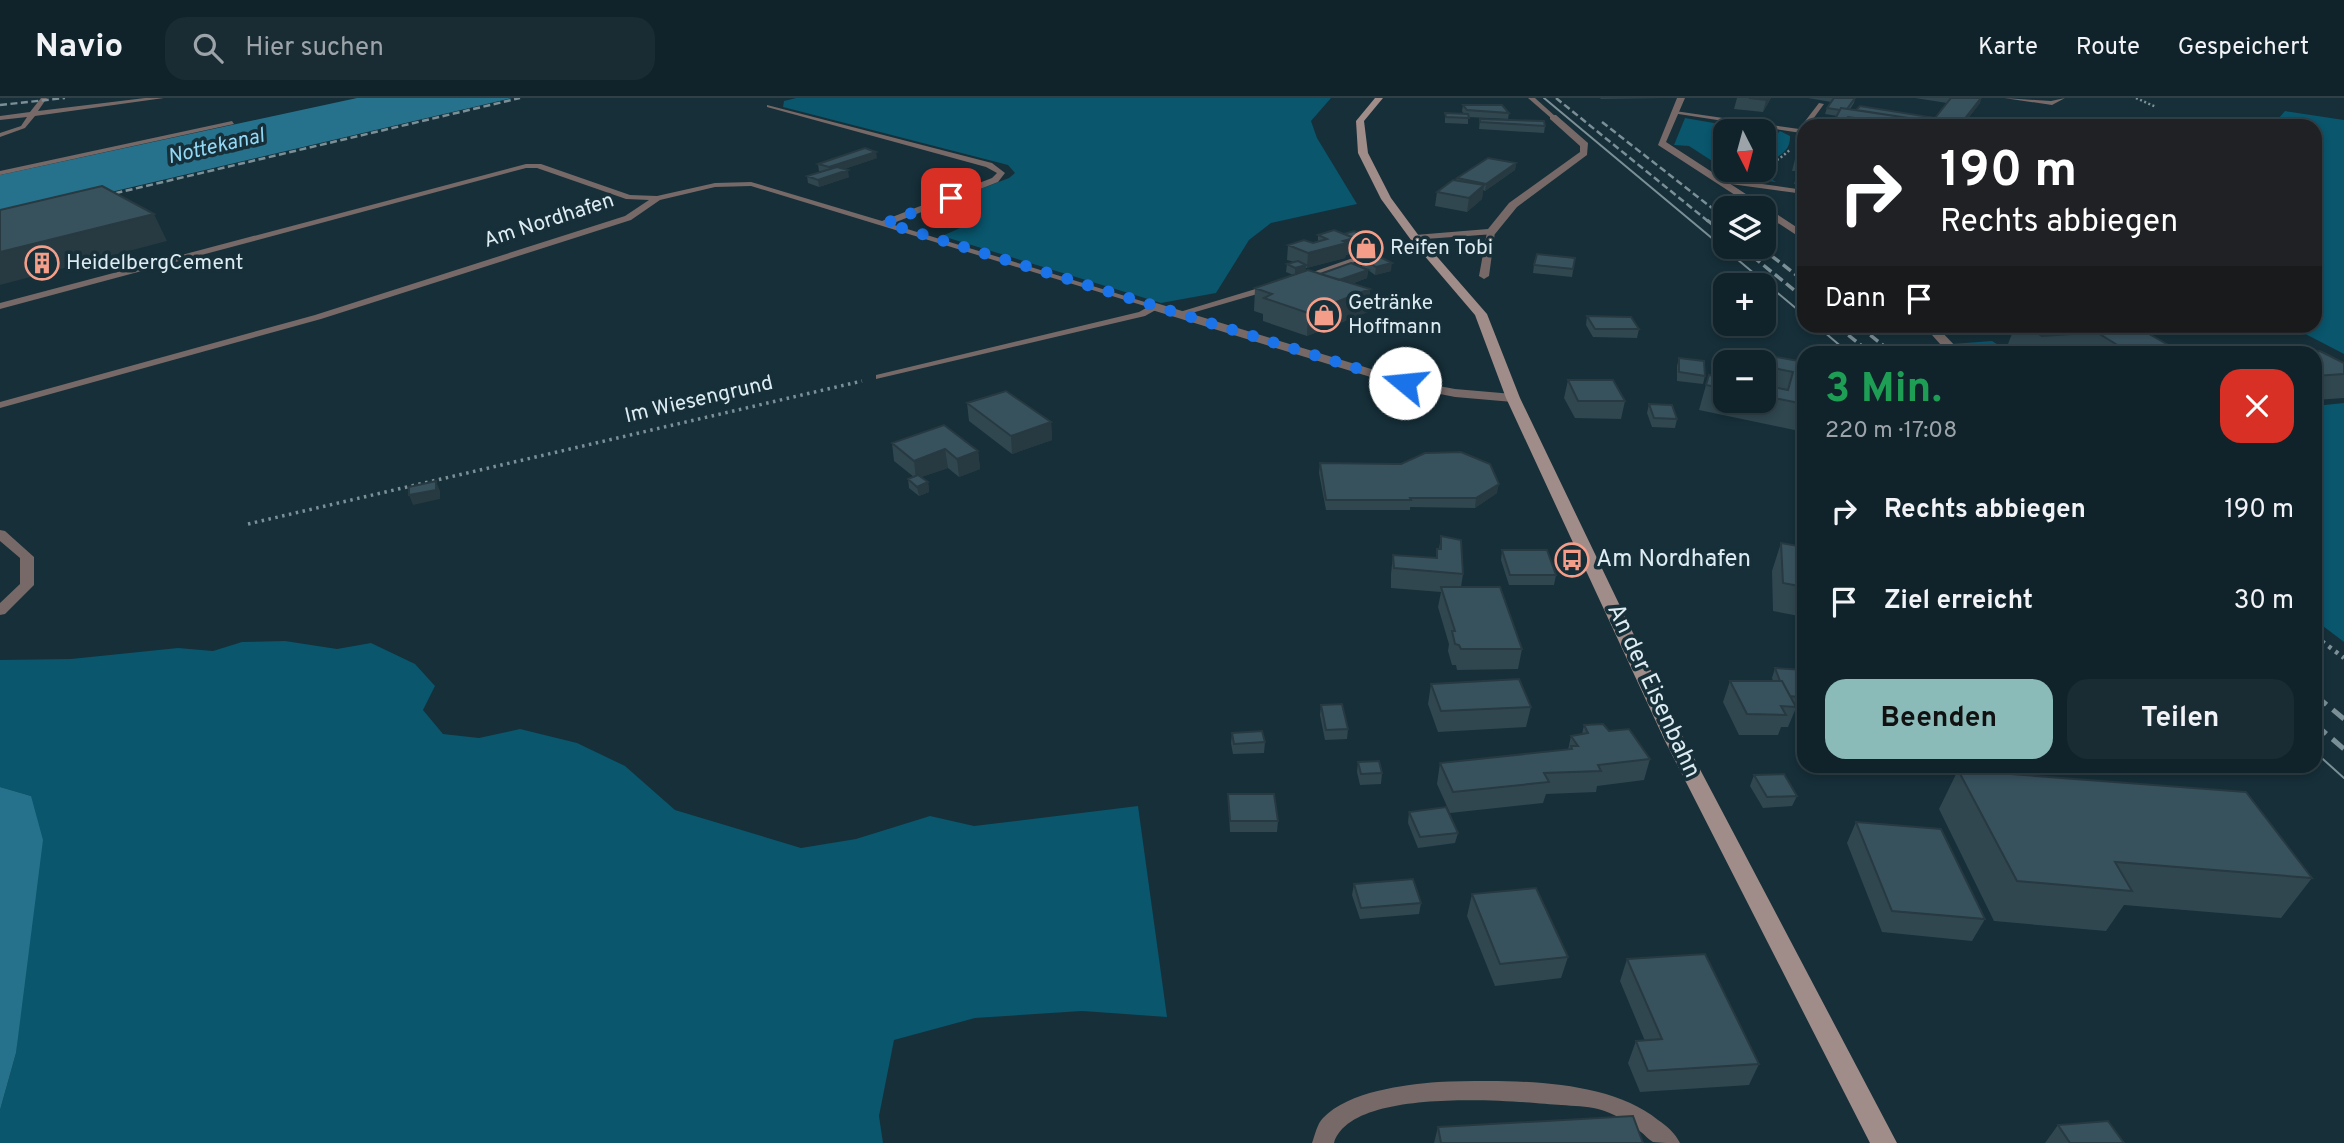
<!DOCTYPE html>
<html lang="de">
<head>
<meta charset="utf-8">
<style>
  :root { --surface:#10232b; --page:#192b33; --text:#f1f3f6; --muted:#9ca4a9; --line:#304047; --accent:#8bbbb9 }
  body { margin:0; font-family:Overpass,sans-serif; background:var(--page); color:var(--text); height:100vh; display:flex; flex-direction:column; font-size:26px; white-space:nowrap }
  * { box-sizing:border-box; margin:0 }
  p { font-size:23px; color:var(--muted) }
  .icon { flex:none; width:38px; height:38px; fill:none; stroke:currentColor; stroke-width:2; stroke-linecap:round; stroke-linejoin:round }
  .map { position:relative; flex:1; overflow:hidden }
  .side { position:absolute; left:1797px; top:248px; width:525px; height:427px; display:flex; flex-direction:column; background:var(--surface); border-radius:21px; box-shadow:0 4px 10px #0003,0 0 0 2px var(--line) }
  .side>* { flex:none }
  .guide { position:absolute; left:1797px; top:21px; width:525px; height:214px; border-radius:21px; box-shadow:0 4px 10px #0003,0 0 0 2px var(--line); background:#202124; color:#fff; overflow:hidden }
  .needle { width:46px; rotate:174deg }
  .controls { position:absolute; left:1713px; top:21px; display:grid; gap:14px }
  .controls a { display:grid; place-items:center; width:63px; height:63px; border-radius:14px; background:var(--surface); box-shadow:0 4px 10px #0003,0 0 0 2px var(--line); font-size:35px }
  .pin { position:absolute; display:grid; place-items:center; width:60px; height:60px; color:#fff; margin:-30px; border-radius:14px; box-shadow:0 4px 10px #0006 }
  .me { position:absolute; width:77px; margin:-38px; rotate:287deg; stroke-linejoin:round; filter:drop-shadow(0 0 5px #0008) }
  .turn { display:flex; align-items:center; gap:24px; height:147px; padding:0 28px; font-size:32px }
  .turn .icon { width:91px; height:91px; stroke-width:2.5 }
  .turn b { display:block; font-size:49px; line-height:60px }
  .then { display:flex; align-items:center; height:66px; padding:0 28px; background:#0003; gap:14px; font-size:26px }
  .round { display:grid; place-items:center; flex:none; width:74px; height:74px; border-radius:21px; background:var(--page) }
  .summary { display:flex; align-items:center; justify-content:space-between; height:119px; padding:0 28px }
  h1 { font-size:42px; font-weight:700; line-height:52px; color:#1e9e55 }
  .cta { display:flex; gap:14px; margin-top:auto; padding:14px 28px }
  .cta a { flex:1; height:80px; border-radius:21px; background:var(--accent); color:#111; font-size:28px; font-weight:700; line-height:80px; text-align:center }
  .cta a+a { background:var(--page); color:var(--text) }
  ul { padding:0; list-style:none }
  li { display:flex; align-items:center; gap:21px; height:91px; padding:0 28px }
  li div { flex:1 }
  li b { display:block; font-size:26px }
  li em { font-style:normal }
  header { display:flex; align-items:center; gap:42px; box-sizing:border-box; height:98px; padding:0 35px; background:var(--surface); border-bottom:2px solid var(--line) }
  header strong { font-size:33px }
  nav { display:flex; gap:38px; margin-inline-start:auto; font-size:24px }
  .search { width:490px; height:63px; background:var(--page); display:flex; align-items:center; gap:18px; box-sizing:border-box; padding:0 24px; border-radius:21px; color:var(--muted); font-size:26px }
  .map>svg:first-child { display:block }
  .green { fill:#09566d }
  .water { fill:#26728c }
  .lines { fill:none; stroke-linecap:round; stroke-linejoin:round }
  .path-far2 { stroke:#7c9098; stroke-width:2.5; stroke-dasharray:2 2.5; stroke-linecap:butt }
  .path-far1 { stroke:#7c9098; stroke-width:3.5; stroke-dasharray:2.5 4.5; stroke-linecap:butt }
  .path { stroke:#7c9098; stroke-width:4.5; stroke-dasharray:3.5 5; stroke-linecap:butt }
  .lane { fill:#766967; fill-rule:evenodd }
  .street { fill:#766967; fill-rule:evenodd }
  .secondary { fill:#a08c88; fill-rule:evenodd }
  .tram { stroke:#7b8f97; stroke-width:2 }
  .rail-far2 { stroke:#7b8f97; stroke-width:2.5; stroke-dasharray:7 3.5; stroke-linecap:butt }
  .rail-far1 { stroke:#7b8f97; stroke-width:3.5; stroke-dasharray:10 4.5; stroke-linecap:butt }
  .rail { stroke:#7b8f97; stroke-width:5; stroke-dasharray:15 8; stroke-linecap:butt }
  .wall { fill:#304750 }
  .shaded-wall { fill:#273941 }
  .building { fill:#38525d; stroke:#273941; stroke-width:2 }
  .route { stroke:#1a73e8; stroke-width:12; stroke-dasharray:0 21.6 }
  .labels { text-anchor:middle; dominant-baseline:central; stroke-width:7; stroke-linejoin:round; paint-order:stroke }
  .far-water-label { font-size:21px; font-style:italic; fill:#93d9f6; stroke:#162f39 }
  .far-street-label { font-size:21px; fill:#ddecf2; stroke:#162f39 }
  .far-poi-label { font-size:21px; fill:#ddecf2; stroke:#162f39; text-anchor:start }
  .poi-label { font-size:24px; fill:#ddecf2; stroke:#162f39; text-anchor:start }
  .street-label { font-size:24px; fill:#ddecf2; stroke:#162f39 }
</style>
</head>
<body>
<header>
<strong>Navio</strong>
<div class="search"><svg class="icon" aria-label="search" viewBox="0 0 24 24"><circle cx="10" cy="10" r="6"/><path d="M15 15l6 6"/></svg>Hier suchen</div>
<nav><a>Karte</a><a>Route</a><a>Gespeichert</a></nav>
</header>
<div class="map">
<svg width="2344" height="1045" viewBox="0 0 2344 1045">
  <rect width="100%" height="100%" fill="#162f39"/>
  <path class="green" d="M796,0h535l-20,23 6,17 40,66 -86,19 -22,17 -33,53 -55,10 -219,-67 34,-15 -42,-14 75,-29 6,-5 -7,-8 -225,-58 1,-6z
    M2285,13l59,9v234l-54,-28h25v-200h-43z
    M1685,20l75,13h-34v39h32l18,12 -39,-5 -48,-31 -15,-1z
    M1780,33l10,5c1,16 -13,22 -26,26v-30l13,2z
    M1992,243l19,12h-48l-11,-9z
    M2344,305v239l-29,-22v-214z
    M285,543l52,8 34,-6 44,21 20,22 -12,24 20,24 36,4 41,-9 57,14 48,23 50,44 126,38 55,-9 74,-23 44,10 164,-20 29,211 -85,-6 -107,7 -81,22 -15,76 4,27h-883v-33l16,-57 15,-257 -31,-9v-127l71,-1 107,-11 35,3 29,-9z"/>
  <path class="water" d="M357,0h155l-512,120v-43z
    M0,689l31,9 12,44 -27,213 -16,57z"/>
  <g class="lines">
    <path class="path-far2" d="M2136,0l20,9
      M1764,66l15,-5 12,-10"/>
    <path class="path-far1" d="M248,426l614,-143"/>
    <path class="path" d="M2315,538l29,22"/>
    <path class="lane" d="M41,0h6l-9,13 107,-13h19l-129,18 -10,12 -25,9v-4l21,-7 6,-9 -27,3v-4l30,-4z
      M1528,0h7l20,18v2h-4z
      M2004,0l47,3 14,-3 -13,7z
      M1819,5l5,1 -16,22h-4v5l-3,2 -129,-20 3,-2 124,18z
      M767,7l225,58 13,10 -7,9 -107,42 270,83 -16,9 -269,63v-4l263,-63 9,-5 -397,-121 -36,1 -55,13 -29,20 -310,99 -321,89v-6l315,-87 310,-99 24,-16 -23,-1 -89,-31h-11l-526,141v-6l526,-139h15l89,31 27,1 58,-13 36,-1 131,39 110,-43 5,-5 -11,-6 -219,-60z
      M232,23l2,3 -234,51v-4z
      M1719,80l85,12v4l-88,-12v-4z
      M1491,131l4,3 -6,44 -5,3 -5,-3 8,-44z
      M1370,154l7,2 -76,27 -8,-2z
      M1272,186l5,3 -2,2 -97,28 -5,-3z
      M0,432l5,1 29,26v28l-29,29 -5,1v-12l20,-19v-26l-20,-17z
      M1438,984c66,-2 167,-5 220,38 9,6 17,13 22,23 -8,0 -20,0 -27,-1 -4,-2 -8,-7 -12,-10 -13,-10 -27,-19 -43,-23 -12,-3 -24,-3 -37,-4 -47,-4 -210,-19 -227,38h-22c3,-8 5,-19 11,-25 26,-27 81,-33 115,-36z"/>
    <path class="street" d="M1677,0h8l-19,44 138,90v8l-40,-26v-6h-9l-97,-63z
      M1550,17h6l32,28 -1,12 -70,52 -22,27 -84,6 -1,-2 5,-3 73,-6 21,-26 71,-51v-6l-30,-27z
      M1156,205l251,77 48,9 58,5 7,4 -7,4 -58,-5 -55,-11 -248,-76 -2,-3z
      M1924,228h12l27,28h-14z"/>
    <path class="secondary" d="M1375,0h8l-19,23 4,32 23,45 28,38 68,78 33,84 164,341 213,404h-27l-206,-404 -158,-341 -31,-83 -64,-75 -30,-41 -23,-46 -2,-32z"/>
    <path class="tram" d="M1544,0l260,217
      M1817,228l33,28
      M2315,654l29,26"/>
    <path class="rail-far2" d="M1556,0l153,124
      M0,7l65,-7
      M1602,24l124,97
      M95,100l425,-100"/>
    <path class="rail-far1" d="M1707,122l19,15
      M1741,149l63,51
      M1760,149l44,34
      M1837,228l35,28
      M1859,228l35,28"/>
    <path class="rail" d="M2315,597l29,24
      M2315,626l29,25"/>
  </g>
  <path class="wall" d="M1600,0h63l-62,1z
    M1737,0h34l-8,14 -29,-3z
    M1808,0h47l-1,5 -4,6 85,9 12,-15 -32,-5h66l-1,5 -18,23h-143l15,-5 3,-5 -12,-2 2,-6 4,-6z
    M1463,7l46,8 -1,6 -40,-2v7l-23,-1v-10l19,1 -2,-3z
    M1480,21l65,7 -1,7 -65,-4z
    M1804,41v47l-10,-2 4,-13h-6l5,-20 5,-6z
    M877,60l-33,11 5,8 -30,10 -11,-4 -1,-7 15,-5h-3l-1,-7z
    M1516,65l-1,7 -30,21 -2,-1 -1,9 -15,13 -32,-6 2,-14 19,-12 1,-2z
    M1344,136l24,2 -1,8 -13,4 -1,-1 -1,6 -6,2 -1,3 -39,10v3l14,3 42,-7 1,-8 28,12 -16,4 -7,-5 -1,8 -16,6 19,5 -2,23 -61,24 -44,-15v-7l-9,-3 1,-23 38,-13 -7,-3 1,-8 7,-2 -7,-2 1,-15 25,-2 5,-2v-6z
    M1575,160l-3,19 -39,-4 1,-8z
    M1587,218l52,13 -2,9 -44,-1 -7,-12z
    M2015,228h120l49,28h-162l-14,-10z
    M1732,251l72,13v70l-105,-22 7,-25 17,-8 3,-10v34h38v-39h-37z
    M2315,256l29,9v35l-29,2z
    M1679,260l26,18 -2,8 -26,-3v-15z
    M1568,282l57,21 -4,18 -46,-1 -11,-20z
    M967,305l84,19 1,18 -40,14 -43,-33z
    M1649,306l28,15 -2,9 -23,-1 -5,-14z
    M892,345l86,8 2,18 -21,8 -11,-9 -27,9 7,5 1,10 -10,4 -10,-8 -1,-9 6,-2 -20,-16z
    M1320,365l177,30 -22,15 -65,-1v3h-84l-7,-37z
    M1441,438l22,38 -2,13 61,62 -4,20 -61,1 -1,-5h-4l-4,-14 1,-7 -11,-37 3,-15 -50,-4v-14l2,-19 43,3 1,-9h2z
    M1781,445l23,4v70l-31,-6 -1,-40z
    M1502,452l54,25 -2,10h-45l-8,-25z
    M1775,570l29,2v38h-8l-8,19h-7l-3,8h-39l-16,-33 7,-21h43l-1,-3z
    M1431,586l100,23 -5,20 -88,5 -10,-28z
    M1321,607l27,24 -1,10 -22,1 -5,-25z
    M1584,627l25,6 41,28 -6,21 -47,6 -1,6 -50,2 -3,9 -93,10 -13,-29 3,-21 128,-13 3,-14 11,-2z
    M1232,635l33,9 -1,11 -31,1 -2,-11z
    M1358,664l24,11 -1,11 -21,1 -3,-13z
    M1958,672l354,108 -31,40 -157,-13 -18,26 -112,-10 -55,-112z
    M1754,677l43,21 -5,10 -29,2 -13,-22z
    M1228,696l50,27 -1,11h-47z
    M1409,714l49,21 -3,10 -37,5 -10,-25z
    M1856,724l129,97 -13,22 -90,-9 -35,-89z
    M1354,786l67,19 -2,11 -59,5 -8,-24z
    M1472,796l96,63 -7,21 -66,8 -28,-70z
    M1627,861l132,105 -10,21 -109,7 -12,-29 8,-22h9l-25,-60z
    M2058,1027l66,18h-79z
    M1438,1029l205,16h-209z"/>
  <path class="shaded-wall" d="M1768,0h3l-8,14 3,-12z
    M1981,0l-1,5 -18,23h-3z
    M876,54l1,6 -47,16 -1,-7z
    M1516,65l-1,7 -30,21 1,-7z
    M848,72l1,7 -30,10 -1,-7z
    M1484,87l-2,14 -15,13 2,-14z
    M154,116l13,27 -167,44v-33z
    M1368,138l-1,8 -13,4 1,-8z
    M1354,140l-2,15 -6,2 -1,3 -38,10 1,-15z
    M1392,165l-1,8 -16,4 1,-8z
    M1306,167v7l-11,4v-8z
    M1368,172l-1,8 -34,12v-8z
    M1370,191l-2,23 -61,24 1,-23z
    M1051,324l1,18 -40,14 -1,-18z
    M945,351l3,19 -32,11 -2,-18z
    M978,353l2,18 -21,8 -2,-18z
    M436,383l4,10v8l-27,6 -4,-10z
    M928,384l1,10 -10,4 -2,-9z
    M1499,386l-2,9 -22,15 1,-10z"/>
  <path class="building" d="M1749,0h19l-2,2z
    M1834,0h21l-8,11 -6,-1 -1,2 -13,-2z
    M1951,0h30l-22,28h-18l-20,-3 1,-3 -66,-10 4,-4 75,12z
    M1463,7h39l7,8 -42,-3z
    M1841,10l81,12 -4,6h-7l-63,-9 -4,5 9,2 -2,2h-32l5,-7 10,2z
    M1445,15l23,1 1,4 -23,-1z
    M1480,21l64,2 1,5 -65,-4z
    M1804,45v9l-7,-1z
    M865,50l11,4 -47,15 -11,-3z
    M1488,60l28,5 -30,21 -29,-6z
    M1804,61v6h-4z
    M837,69l11,3 -30,10 -11,-4z
    M1453,82l31,5 -15,13 -32,-6z
    M102,88l52,28 -154,38v-42z
    M1334,132l20,8 -11,3 4,2 -39,10 -20,-8 16,-5 9,3 14,-4 -9,-4z
    M1354,133l14,5 -13,4h-1v-2l-10,-4z
    M1537,156l38,4 -2,11 -39,-4z
    M1378,158l14,7 -16,4 -13,-8z
    M1298,163l8,4 -11,3 -8,-4z
    M1351,165l17,7 -29,10 -19,-6z
    M1308,172l62,19 -62,24 -44,-15 8,-4 -17,-6z
    M1587,218l44,1 8,12h-44z
    M2026,228h109l49,28h-52l-39,-24h-11l5,3 -45,3z
    M1732,251l72,13v42l-40,-8v-11l24,5 5,-18 -29,-6v-4h-21l-15,-3z
    M2320,253l24,12v11l-29,2v-22h-41z
    M1679,260l25,3 1,15 -26,-4z
    M1709,277l17,3v11l-20,-4z
    M1568,282h45l12,21h-47z
    M1006,293l45,31 -40,14 -44,-33z
    M1649,306l23,1 5,14 -23,-1z
    M944,327l34,26 -21,8 -12,-10 -31,12 -22,-18z
    M1461,354l29,12 9,20 -23,14h-66l1,2h-85l-6,-37 81,1 24,-11z
    M918,377l10,7 -11,5 -9,-8z
    M436,383v9l-27,5v-8z
    M1441,438l20,4 2,34 -69,-6 -1,-13 44,3v-9h4z
    M1781,445l23,4v40l-21,-4z
    M1502,452h45l9,25h-46z
    M1441,489h59l22,62h-61l-2,-4 -4,-1 -3,-13h3z
    M1775,570l29,2v28l-14,-2 -8,-15h-2z
    M1519,581l12,28 -90,4 -10,-27z
    M1730,583h52l14,26 -15,-1 5,9 -39,-1z
    M1342,606l6,25 -22,1 -5,-25z
    M1603,626l6,7 20,-2 21,30 -52,6 3,6 -57,2 5,9 -96,10 -13,-29 132,-14 -1,-3h7l-7,-10 17,-3 -4,-8z
    M1262,633l3,11 -31,2 -2,-11z
    M1379,663l3,12 -21,1 -3,-12z
    M1958,672l288,22 66,86 -197,-16 17,29 -115,-10z
    M1784,676l13,22 -30,1 -13,-22z
    M1228,696h46l4,27h-48z
    M1446,709l12,26 -38,4 -11,-25z
    M1856,724l85,7 44,90 -93,-8z
    M1413,781l8,24 -60,5 -7,-24z
    M1536,790l32,69 -68,7 -28,-70z
    M1705,856l54,110 -111,7 -12,-30 26,-2 -35,-80z
    M1633,1018l10,27h-202l-3,-16z
    M2108,1023l16,22h-54l-12,-18z"/>
  <g class="lines">
    <path class="route" d="M951,100l-65,25 519,160"/>
  </g>
  <defs>
    <symbol id="shop-ring" viewBox="-11 -11 22 22"><circle r="9.5" fill="#162f39" stroke="#f49e8a" stroke-width="1.5"/><path d="M-5-2.5h2.3a2.7 3.5 0 0 1 5.4 0H5L5.5 6h-11ZM-1.5-2.5h3a1.5 2.3 0 0 0-3 0Z" fill="#f49e8a"/></symbol>
    <symbol id="building-ring" viewBox="-11 -11 22 22"><circle r="9.5" fill="#162f39" stroke="#f49e8a" stroke-width="1.5"/><path d="M-4-6H4V6H1V3H-1V6H-4ZM-2.5-4.3h1.7v1.8h-1.7ZM.8-4.3h1.7v1.8H.8ZM-2.5-1h1.7V.8h-1.7ZM.8-1h1.7V.8H.8Z" fill="#f49e8a"/></symbol>
    <symbol id="bus-ring" viewBox="-11 -11 22 22"><circle r="9.5" fill="#162f39" stroke="#f49e8a" stroke-width="1.5"/><path d="M-5-6H5V4H4V6H2V4H-2V6H-4V4H-5ZM-3.5-4V0h7V-4ZM-3.5 1.2v1.5H-2V1.2ZM2 1.2v1.5H3.5V1.2Z" fill="#f49e8a"/></symbol>
  </defs>
  <g fill-rule="evenodd">
    <use href="#shop-ring" x="1347" y="131" width="38" height="38"/>
    <use href="#building-ring" x="23" y="146" width="38" height="38"/>
    <use href="#shop-ring" x="1305" y="198" width="38" height="38"/>
    <use href="#bus-ring" x="1553" y="443" width="38" height="38"/>
  </g>
  <g class="labels">
    <g class="far-water-label">
      <text transform="translate(216 49) rotate(-13)">Nottekanal</text>
    </g>
    <g class="far-street-label">
      <text transform="translate(549 123) rotate(-18)">Am Nordhafen</text>
      <text transform="translate(699 302) rotate(-13)">Im Wiesengrund</text>
    </g>
    <g class="far-poi-label">
      <text x="1390" y="150">Reifen Tobi</text>
      <text x="66" y="165">HeidelbergCement</text>
      <text x="1348" y="205">Getränke<tspan x="1348" dy="24">Hoffmann</tspan></text>
    </g>
    <g class="poi-label">
      <text x="1596" y="462">Am Nordhafen</text>
    </g>
    <g class="street-label">
      <text transform="translate(1653 593) rotate(65)">An der Eisenbahn</text>
    </g>
  </g>
</svg>
<div class="controls">
<a><svg class="needle" viewBox="-14 -14 28 28"><path d="M0-13l5 13h-10z" fill="#e53935"/><path d="M0 13l5-13h-10z" fill="#9ca4a9"/></svg></a>
<a><svg class="icon" aria-label="layers" viewBox="0 0 24 24"><path d="M12 4l9 5-9 5-9-5zM3 14l9 5 9-5"/></svg></a>
<a>+</a>
<a>−</a>
</div>
<div class="pin" style="left:951px;top:100px;background:#d93025"><svg class="icon" aria-label="arrive" viewBox="0 0 24 24"><path d="M6 21V4h12l-3 4 3 4H6"/></svg></div>
<svg class="me" style="left:1405px;top:285px" viewBox="-20 -20 40 40"><circle r="19" fill="#fff"/><path d="M0-13L10 11 0 6-10 11z" fill="#1a73e8"/></svg>
<div class="guide">
<div class="turn"><svg class="icon" aria-label="right" viewBox="0 0 24 24"><path d="M7 20v-9h11M14 6l5 5-5 5"/></svg><div><b>190 m</b>Rechts abbiegen</div></div>
<div class="then">Dann<svg class="icon" aria-label="arrive" viewBox="0 0 24 24"><path d="M6 21V4h12l-3 4 3 4H6"/></svg></div>
</div>
<section class="side">
<div class="summary"><div><h1>3 Min.</h1><p>220 m · 17:08</p></div><a class="round" style="background:#d93025;color:#fff"><svg class="icon" aria-label="close" viewBox="0 0 24 24"><path d="M6 6l12 12M18 6L6 18"/></svg></a></div>
<ul>
<li><svg class="icon" aria-label="right" viewBox="0 0 24 24"><path d="M7 20v-9h11M14 6l5 5-5 5"/></svg><div><b>Rechts abbiegen</b></div><em>190 m</em></li>
<li><svg class="icon" aria-label="arrive" viewBox="0 0 24 24"><path d="M6 21V4h12l-3 4 3 4H6"/></svg><div><b>Ziel erreicht</b></div><em>30 m</em></li>
</ul>
<div class="cta"><a>Beenden</a><a>Teilen</a></div>
</section>
</div>
</body>
</html>
